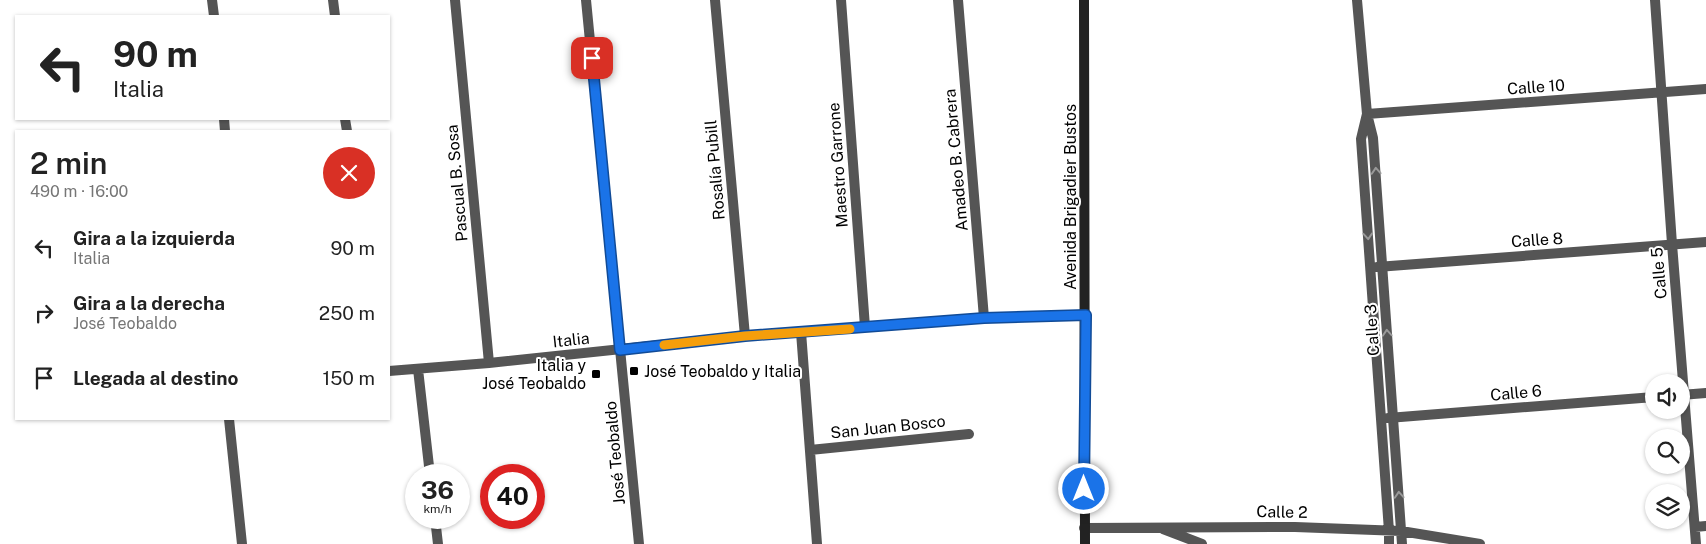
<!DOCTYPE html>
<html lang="es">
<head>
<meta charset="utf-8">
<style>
  :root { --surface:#fff; --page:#f6f6f6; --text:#222; --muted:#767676 }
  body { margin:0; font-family:"Public Sans",sans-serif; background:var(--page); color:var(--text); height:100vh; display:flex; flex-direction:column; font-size:19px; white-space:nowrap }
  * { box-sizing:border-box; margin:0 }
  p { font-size:16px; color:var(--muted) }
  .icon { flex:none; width:28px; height:28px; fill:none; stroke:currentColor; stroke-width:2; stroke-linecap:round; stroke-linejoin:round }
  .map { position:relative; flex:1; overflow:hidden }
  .sheet { position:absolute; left:15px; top:130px; width:375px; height:290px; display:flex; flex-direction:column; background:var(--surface); border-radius:0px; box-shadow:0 1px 4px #0004 }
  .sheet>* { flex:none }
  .banner { position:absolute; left:15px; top:15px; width:375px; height:105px; border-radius:0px; box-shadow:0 1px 4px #0004; background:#fff; color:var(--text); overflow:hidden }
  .buttons { position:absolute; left:1645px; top:374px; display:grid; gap:10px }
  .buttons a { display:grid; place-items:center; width:45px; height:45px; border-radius:50%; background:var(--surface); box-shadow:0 1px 4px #0004; font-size:25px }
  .speed { position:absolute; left:405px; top:464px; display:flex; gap:10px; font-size:25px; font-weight:700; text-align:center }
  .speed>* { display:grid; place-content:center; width:65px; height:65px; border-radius:50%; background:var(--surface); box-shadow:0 1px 4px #0004; line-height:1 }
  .speed small { font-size:12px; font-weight:400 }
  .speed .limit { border:8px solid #d22; background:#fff; color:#111 }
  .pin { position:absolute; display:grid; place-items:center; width:42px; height:42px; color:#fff; margin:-21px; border-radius:10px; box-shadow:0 2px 8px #0006 }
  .me { position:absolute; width:55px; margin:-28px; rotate:0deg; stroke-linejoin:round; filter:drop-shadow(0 0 4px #0008) }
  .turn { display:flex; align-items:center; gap:18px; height:105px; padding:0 15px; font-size:22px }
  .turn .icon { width:65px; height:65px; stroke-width:2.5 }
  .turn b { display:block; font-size:35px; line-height:42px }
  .round { display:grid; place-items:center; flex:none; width:52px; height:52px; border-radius:26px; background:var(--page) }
  .overview { display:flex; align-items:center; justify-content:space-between; height:85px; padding:0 15px }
  h1 { font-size:30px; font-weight:600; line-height:38px }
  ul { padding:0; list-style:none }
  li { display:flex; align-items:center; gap:15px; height:65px; padding:0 15px }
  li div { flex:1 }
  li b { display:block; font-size:19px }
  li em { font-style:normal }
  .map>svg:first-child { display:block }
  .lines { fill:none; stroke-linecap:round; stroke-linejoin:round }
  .street { stroke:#555; stroke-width:10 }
  .secondary { stroke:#222; stroke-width:10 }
  .oneway { stroke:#999 }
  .route-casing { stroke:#114b97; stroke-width:12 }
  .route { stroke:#1a73e8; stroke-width:9 }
  .slow { stroke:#f59e0b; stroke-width:9 }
  .poi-dot { fill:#000; stroke:#fff; stroke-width:2 }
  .labels { text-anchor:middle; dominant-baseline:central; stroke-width:4; stroke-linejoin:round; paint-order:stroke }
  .street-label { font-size:16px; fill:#000; stroke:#fff }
  .poi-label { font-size:16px; fill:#000; stroke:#fff; text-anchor:end }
</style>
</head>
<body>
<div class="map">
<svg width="1706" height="544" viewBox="0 0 1706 544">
  <rect width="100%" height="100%" fill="#fff"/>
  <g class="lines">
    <path class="street" d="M212,0l2,16
      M333,0l2,16
      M455,0l34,363
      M586,0l53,544
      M715,0l30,336
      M841,0l24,327
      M958,0l26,318
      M1357,0l10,114 339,-25
      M1655,0l17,244 24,300
      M224,119l1,12
      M345,119l2,12
      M1377,267l329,-25
      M801,332l16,212
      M418,369l12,106
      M389,371l100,-8 256,-27 239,-18 102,-3
      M1681,395l25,-2
      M1388,418l266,-21
      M229,419l13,125
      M810,450l159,-16
      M435,518l3,26
      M1695,527l11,-1
      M1084,528l211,-1 106,4 79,13
      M1163,529l39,15
      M1389,544v-13l-28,-392 6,-25 6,24 29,406"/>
    <path class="secondary" d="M1084,0l1,544"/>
  </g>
  <defs><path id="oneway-chevron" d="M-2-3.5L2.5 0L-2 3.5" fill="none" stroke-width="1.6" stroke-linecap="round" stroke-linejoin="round" transform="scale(1.25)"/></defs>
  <g class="oneway">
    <use href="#oneway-chevron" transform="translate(1376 171) rotate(-94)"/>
    <use href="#oneway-chevron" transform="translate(1368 236) rotate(86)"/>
    <use href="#oneway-chevron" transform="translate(1387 333) rotate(-94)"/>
    <use href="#oneway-chevron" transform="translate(1399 495) rotate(-94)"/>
  </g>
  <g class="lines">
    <defs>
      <path id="route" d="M592,58l28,292 125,-14 239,-18 102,-3 -2,174"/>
    </defs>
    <use href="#route" class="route-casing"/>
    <use href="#route" class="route"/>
    <path class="slow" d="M664,345l81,-9 105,-7"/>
  </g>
  <g class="poi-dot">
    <rect x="629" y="366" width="10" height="10" rx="2.5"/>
    <rect x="591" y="369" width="10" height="10" rx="2.5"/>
  </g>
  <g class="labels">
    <g class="street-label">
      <text transform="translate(1536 87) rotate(-4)">Calle 10</text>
      <text transform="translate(956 160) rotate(-95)">Amadeo B. Cabrera</text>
      <text transform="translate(838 165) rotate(-94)">Maestro Garrone</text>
      <text transform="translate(715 170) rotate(-95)">Rosalía Pubill</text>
      <text transform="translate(457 183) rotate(-95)">Pascual B. Sosa</text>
      <text transform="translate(1070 197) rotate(-90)">Avenida Brigadier Bustos</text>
      <text transform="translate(1537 240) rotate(-4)">Calle 8</text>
      <text transform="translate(1659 273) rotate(-95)">Calle 5</text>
      <text transform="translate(1372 330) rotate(-94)">Calle 3</text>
      <text transform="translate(571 340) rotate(-6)">Italia</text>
      <text transform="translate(1516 393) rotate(-5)">Calle 6</text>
      <text transform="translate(888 427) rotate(-6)">San Juan Bosco</text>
      <text transform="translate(615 453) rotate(-95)">José Teobaldo</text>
      <text transform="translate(1282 512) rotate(1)">Calle 2</text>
    </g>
    <g class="poi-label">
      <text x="586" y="365">Italia y<tspan x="586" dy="18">José Teobaldo</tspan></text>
      <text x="644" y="371" text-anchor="start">José Teobaldo y Italia</text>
    </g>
  </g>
</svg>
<div class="buttons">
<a><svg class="icon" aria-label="sound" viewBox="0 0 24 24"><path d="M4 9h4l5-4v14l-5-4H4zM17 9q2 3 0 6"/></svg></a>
<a><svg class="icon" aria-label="search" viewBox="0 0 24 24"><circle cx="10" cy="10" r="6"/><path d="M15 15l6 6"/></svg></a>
<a><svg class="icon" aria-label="layers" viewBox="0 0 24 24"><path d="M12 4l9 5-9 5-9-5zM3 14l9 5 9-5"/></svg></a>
</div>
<div class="speed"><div>36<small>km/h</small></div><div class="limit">40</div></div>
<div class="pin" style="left:592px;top:58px;background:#d93025"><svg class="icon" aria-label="arrive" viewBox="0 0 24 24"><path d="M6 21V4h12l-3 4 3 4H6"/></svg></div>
<svg class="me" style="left:1084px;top:489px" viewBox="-20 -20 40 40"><circle r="17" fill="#1a73e8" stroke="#fff" stroke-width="3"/><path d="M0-11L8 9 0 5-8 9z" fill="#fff"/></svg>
<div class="banner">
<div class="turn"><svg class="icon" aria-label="left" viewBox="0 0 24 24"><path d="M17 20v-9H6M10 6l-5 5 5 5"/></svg><div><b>90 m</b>Italia</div></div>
</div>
<section class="sheet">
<div class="overview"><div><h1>2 min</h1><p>490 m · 16:00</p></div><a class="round" style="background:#d93025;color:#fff"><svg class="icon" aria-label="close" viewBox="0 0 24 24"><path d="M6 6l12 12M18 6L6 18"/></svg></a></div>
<ul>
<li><svg class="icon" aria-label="left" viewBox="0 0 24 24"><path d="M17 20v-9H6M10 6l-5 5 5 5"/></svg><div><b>Gira a la izquierda</b><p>Italia</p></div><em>90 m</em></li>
<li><svg class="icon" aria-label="right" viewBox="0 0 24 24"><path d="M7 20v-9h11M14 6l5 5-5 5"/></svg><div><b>Gira a la derecha</b><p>José Teobaldo</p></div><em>250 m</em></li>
<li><svg class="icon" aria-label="arrive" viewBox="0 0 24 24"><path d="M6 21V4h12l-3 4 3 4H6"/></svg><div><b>Llegada al destino</b></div><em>150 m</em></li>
</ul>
</section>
</div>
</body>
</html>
